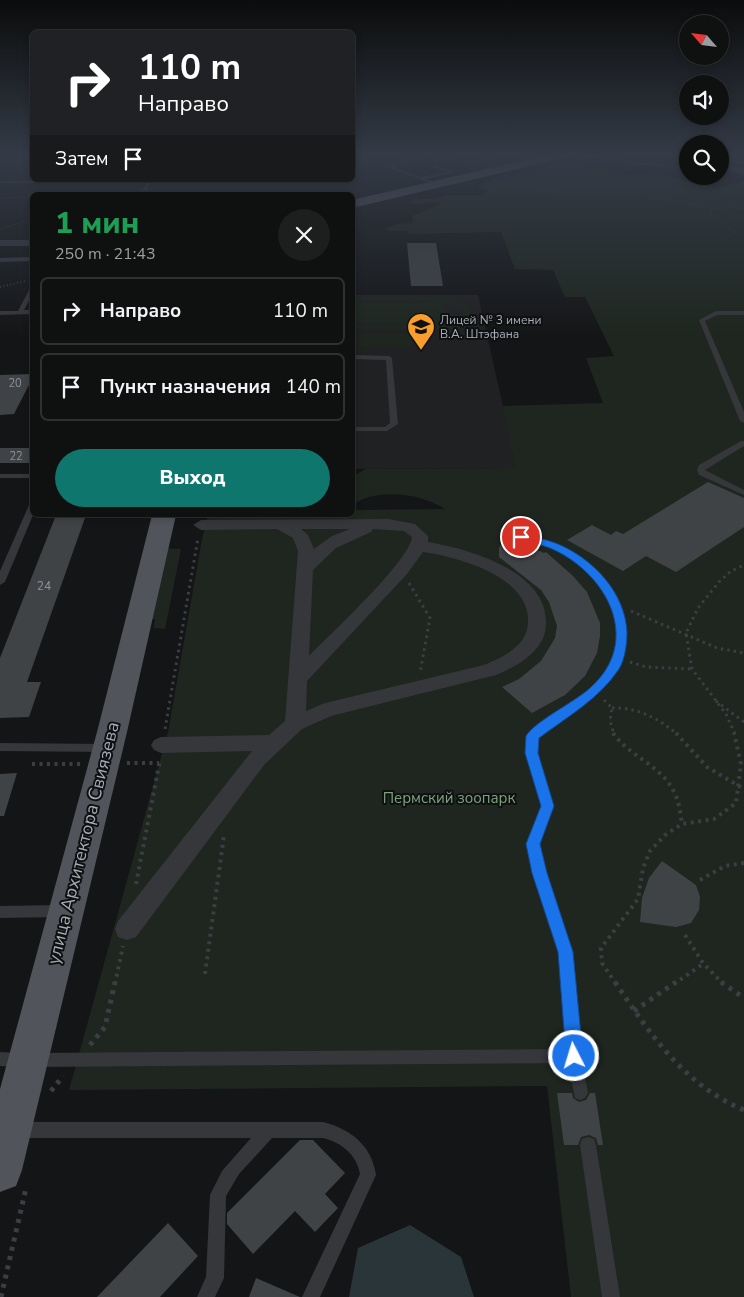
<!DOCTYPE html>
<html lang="ru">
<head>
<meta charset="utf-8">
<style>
  :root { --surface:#0f1010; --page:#1d1e1e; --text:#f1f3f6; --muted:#9b9d9f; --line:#2f3030; --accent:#0f766e }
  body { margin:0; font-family:"Nunito Sans",sans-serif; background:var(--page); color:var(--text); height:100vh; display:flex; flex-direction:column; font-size:19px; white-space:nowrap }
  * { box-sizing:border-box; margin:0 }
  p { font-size:16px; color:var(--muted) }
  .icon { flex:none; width:28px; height:28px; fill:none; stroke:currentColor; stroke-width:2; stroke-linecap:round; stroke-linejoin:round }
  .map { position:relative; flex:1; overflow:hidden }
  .sheet { position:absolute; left:30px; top:192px; width:325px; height:325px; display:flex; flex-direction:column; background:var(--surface); border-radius:8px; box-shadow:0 2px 8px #0003,0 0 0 1px var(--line) }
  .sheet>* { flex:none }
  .guide { position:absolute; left:30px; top:30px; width:325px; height:152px; border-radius:8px; box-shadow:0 2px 8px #0003,0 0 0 1px var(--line); background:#202124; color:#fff; overflow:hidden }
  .needle { width:32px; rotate:298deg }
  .fabs { position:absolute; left:679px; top:15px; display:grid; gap:10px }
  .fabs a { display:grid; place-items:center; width:50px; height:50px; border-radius:50%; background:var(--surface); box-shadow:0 2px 8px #0003,0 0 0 1px var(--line); font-size:25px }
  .pin { position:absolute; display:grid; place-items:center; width:42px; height:42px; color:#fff; margin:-21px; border:2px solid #fff; border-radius:50%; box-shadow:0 1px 5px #0007 }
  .me { position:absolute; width:55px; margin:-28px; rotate:355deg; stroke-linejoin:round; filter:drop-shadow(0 0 4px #0008) }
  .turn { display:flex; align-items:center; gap:18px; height:105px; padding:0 25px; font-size:22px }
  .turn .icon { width:65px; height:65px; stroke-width:2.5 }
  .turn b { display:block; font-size:35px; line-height:42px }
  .then { display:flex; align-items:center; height:48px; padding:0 25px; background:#0003; gap:10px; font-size:19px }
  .round { display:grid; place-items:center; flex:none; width:52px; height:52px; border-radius:26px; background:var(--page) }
  .summary { display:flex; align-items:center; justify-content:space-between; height:85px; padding:0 25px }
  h1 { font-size:30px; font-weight:800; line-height:38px; color:#1e9e55 }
  .cta { display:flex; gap:10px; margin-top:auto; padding:10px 25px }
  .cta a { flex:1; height:58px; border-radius:30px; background:var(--accent); color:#fff; font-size:20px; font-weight:800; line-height:58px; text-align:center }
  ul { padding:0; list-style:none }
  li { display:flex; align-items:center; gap:15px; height:68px; margin:0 10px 8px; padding:0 15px; border:2px solid var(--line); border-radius:8px }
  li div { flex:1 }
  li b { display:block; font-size:19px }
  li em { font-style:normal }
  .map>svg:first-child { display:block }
  .built { fill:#202123 }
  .green { fill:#1e261f }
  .water { fill:#2a353a }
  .building { fill:#404346 }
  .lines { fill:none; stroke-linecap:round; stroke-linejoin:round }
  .path-far4 { stroke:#3b3e42; stroke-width:1; stroke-dasharray:1 2; stroke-linecap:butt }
  .path-far3 { stroke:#3b3e42; stroke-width:2; stroke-dasharray:1 2.5; stroke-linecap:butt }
  .path-far2 { stroke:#3b3e42; stroke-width:3; stroke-dasharray:2.5 4; stroke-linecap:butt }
  .path-far1 { stroke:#3b3e42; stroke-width:4; stroke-dasharray:3 4.5; stroke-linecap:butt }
  .path { stroke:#3b3e42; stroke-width:5; stroke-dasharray:4 5.5; stroke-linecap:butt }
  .lane { fill:#35373b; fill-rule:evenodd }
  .street { fill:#35373b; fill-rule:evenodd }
  .primary { fill:#51545a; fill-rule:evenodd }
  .route { fill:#1a73e8; stroke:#114b97 }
  .labels { text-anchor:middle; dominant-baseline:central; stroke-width:4; stroke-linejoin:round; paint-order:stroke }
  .far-number-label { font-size:11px; fill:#8c929b }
  .far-poi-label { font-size:12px; fill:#a6adb7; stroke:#0f1011; text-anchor:start }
  .number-label { font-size:12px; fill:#8c929b }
  .park-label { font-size:15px; fill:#7ea37c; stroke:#0f1011 }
  .near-street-label { font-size:18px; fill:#a6adb7; stroke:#0f1011 }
</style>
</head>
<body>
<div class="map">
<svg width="744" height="1297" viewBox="0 0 744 1297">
  <rect width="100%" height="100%" fill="#141516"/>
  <path class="built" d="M352,295h126l39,173 -164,1z"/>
  <path class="green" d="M567,162l48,9 11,4 30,-2 59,15 27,-6 -5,-3 7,2v1116h-173l-24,-211 -478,4 99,-358 34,-193 6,-23 144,-1 1,-5 92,-1c-23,-15 -69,-22 -92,-4v-29l13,-7 150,-1 -14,-62 101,-3 -17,-45 28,-2 -29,-59h-20l-12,-27 -38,-1 -14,-37 -92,2 -1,-3h-20l-4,-2 14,-5 15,-1 -1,-7c4,-1 28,-11 29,-12 -10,-5 -22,2 -32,-1l5,-4h21l13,-4h32l9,-4 -12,-4 5,-4z
    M353,298c20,-1 115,-8 118,17l-12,9 2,5h-108v-4l94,-1 11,-4 5,-7c-9,-20 -89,-12 -110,-12z
    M444,302l3,21h-94v-20z
    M411,333l2,14h-54l-1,-13z
    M160,548l21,1 -16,80 -11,-1 1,-9h-13z"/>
  <path class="water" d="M410,1225l51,32 13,40h-125l9,-49z"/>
  <path class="building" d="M407,243h29l7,43h-32z
    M32,374v5l-18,35 -14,1v-40z
    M0,448h32v15h-32z
    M708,482l36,16v29l-68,45 -30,-16 -23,15 -56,-31 25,-15 19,10 5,-4 7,3z
    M56,515h30l-59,167h14l-12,35 -29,1v-60z
    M510,537l34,16 2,-1 27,24 14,16 13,31v13l-3,17 -12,23 -20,19 -33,18 -30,-26 17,-8 22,-18 14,-23 2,-12 -8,-24 -8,-12 -42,-33v-10z
    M17,773l-13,43h-4v-42z
    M662,861l34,24 4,12 -1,13 -8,13 -15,4 -36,-5 2,-24 7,-20z
    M557,1093h15l1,5 6,4 7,-2 4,-7h5l8,52h-5l-2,-7 -7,-3 -8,2 -3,8h-14z
    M300,1140h13l32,33 -20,21 13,14 -23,24 -20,-21 -42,43 -26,-30v-11z
    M168,1223l30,33 -38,41h-63z
    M256,1278l44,19h-51z"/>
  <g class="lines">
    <path class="path-far4" d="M674,156l14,3
      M569,160l18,-4
      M539,190l36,4 55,-1 82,15 -3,5 26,19 -13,11
      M114,195l13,-2
      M0,198h32
      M712,208h32
      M0,229l32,-10"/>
    <path class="path-far3" d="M0,287l26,-6"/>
    <path class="path-far2" d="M409,583l21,35 -10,55
      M631,611l86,37 27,5
      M630,662l16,5 46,2
      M604,700l8,8 -2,13 4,13
      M716,701l28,21
      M612,708c25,-1 46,10 65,26
      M165,729l33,-191
      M735,734l-9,-20 -34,-45 -6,-36 12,-25 21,-26 12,-11 13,-6"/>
    <path class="path-far1" d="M613,733c16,23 47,32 60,57 6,10 7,22 9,34
      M676,733l31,34 37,22
      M127,763h32
      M32,764h49
      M700,880l25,-14 19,-3
      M136,884l24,-124
      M685,935l18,28 20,21
      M205,974l19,-139
      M115,984l8,-38
      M616,984l-14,-21 -1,-15 37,-49 5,-31 7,-17 15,-16 17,-11 32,-5 22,-16 5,-39 -7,-31
      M674,984l29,-20"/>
    <path class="path" d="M615,982c35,52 69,103 129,128
      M721,982l23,16
      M634,1011l42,-29
      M90,1045l15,-18 10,-45
      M51,1091l12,-15
      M1,1297l25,-109"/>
    <path class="lane" d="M416,156h6l-25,8 -2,4 26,9 27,-5 -15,-5 2,-2 20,7 -29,7 12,4 -2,2 -52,-19 2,-1 5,1 2,-4z
      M434,156h6l28,6 25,-5 2,1 -27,6z
      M594,156h7l33,6 39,4 -2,1 -37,-3z
      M720,157l24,6v2l-24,-6z
      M242,180l-2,1 -89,1 -7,13h-4l7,-13 -147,1v-2z
      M352,216l3,1v2l-3,1z
      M32,257v4l-32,1v-4z
      M32,288v7l-8,15h8v4l-32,1v-4h18l11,-21z
      M716,311h28v4h-27l-12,6 39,91v11l-4,-2 -41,-101z
      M352,355l37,1 3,2 6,66 -11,7h-35v-4h33l5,-4 -4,-63 -34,-1z
      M741,441h3v5l-39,24 39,20v5l-45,-20 -2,-5 2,-5z
      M0,474h32v4h-32z
      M29,505h3l1,10 -28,67 -5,3v-14z
      M521,534c19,5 37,9 54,20 38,25 69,78 39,121 -20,29 -50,42 -76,63v15l16,53 -15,38 6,29 28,78 8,105 7,37 -3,5 -5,2 -5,-2 -7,-35 -532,4 -5,-2 -2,-5 2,-5 5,-2 530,-4 -7,-98 -26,-78 -6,-29 15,-38 -16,-53v-17c6,-9 19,-15 28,-20 14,-9 28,-18 40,-30 5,-6 13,-13 16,-21 18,-42 -6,-85 -42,-108 -16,-10 -33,-13 -50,-18l-1,-2z
      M0,743l106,1 4,1 2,3 -2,3 -4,1 -106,-1z
      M61,905l5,2 2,4 -2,4 -5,2 -61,1v-12z
      M0,1052l21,1 5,2 2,5 -2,5 -5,2 -21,-1z
      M18,1122h305c28,7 49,24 53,53l-56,122h-18l58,-123c-3,-19 -19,-32 -37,-36h-51l-33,36 -13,22 -2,82 -9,19h-18l9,-20 4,-82 12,-24 29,-33h-233l-5,-3 -3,-5 3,-5z
      M588,1137l6,2 2,6 24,152h-18l-22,-152 2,-6z"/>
    <path class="street" d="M720,162l24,7v6l-24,-7z
      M0,240h32v6h-32z
      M389,519l26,5 13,12v6c41,7 120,29 118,82 0,26 -28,42 -50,51l-165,41 -29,13 -38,36 -128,172 -9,3 -9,-3 -3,-8 3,-8 134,-170 -91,2 -7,-3 -3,-5 3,-5 7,-3 108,-2 16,-14 13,-170 -5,-13 -16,-9 -76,1 -8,-5 8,-5zM301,529h49l-18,7 -18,13 -6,-14zM373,529l31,2 8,6c-3,25 -82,97 -103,119l4,-86 23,-22 35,-16zM423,552c36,5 108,25 105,71 -1,23 -25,34 -44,42l-159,38 -19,8 1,-30 100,-107z"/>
    <path class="primary" d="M542,156h20l-6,4 -204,48v-8z
      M152,515h24l-49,217 -105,438 -6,16 -16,6v-103l97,-357z"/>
  </g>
  <linearGradient id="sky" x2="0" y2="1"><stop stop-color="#0b0c0c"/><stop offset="0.46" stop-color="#343b47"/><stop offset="1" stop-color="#343b47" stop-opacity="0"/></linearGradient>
  <rect width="744" height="337" fill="url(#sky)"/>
  <path class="route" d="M521,534c11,3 25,5 37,10 35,15 67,48 69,88 0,12 -2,27 -8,37 -20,30 -52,48 -80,69l-1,15 16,53 -14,38 7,29 26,79 10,104 -3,6 -6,2 -6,-2 -2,-6 -8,-104 -26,-79 -6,-29 15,-38 -16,-53 1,-17c9,-15 49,-34 64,-48 54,-48 16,-116 -40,-140 -10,-4 -22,-6 -33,-9v-4z"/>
  <defs>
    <symbol id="school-pin" viewBox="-11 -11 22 30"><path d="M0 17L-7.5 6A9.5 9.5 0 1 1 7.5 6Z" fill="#f79e2c" stroke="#0f1011"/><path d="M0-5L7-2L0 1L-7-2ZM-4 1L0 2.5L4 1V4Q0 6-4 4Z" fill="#111"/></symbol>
  </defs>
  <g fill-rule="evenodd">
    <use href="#school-pin" x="405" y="311" width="32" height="43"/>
  </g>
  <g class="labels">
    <g class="far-number-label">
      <text x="15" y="383">20</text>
      <text x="16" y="456">22</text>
    </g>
    <g class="far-poi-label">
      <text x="440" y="320">Лицей № 3 имени<tspan x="440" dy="14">В.А. Штэфана</tspan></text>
    </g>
    <g class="number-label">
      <text x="44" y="586">24</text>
    </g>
    <g class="park-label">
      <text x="449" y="798">Пермский зоопарк</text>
    </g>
    <g class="near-street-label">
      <text transform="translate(83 843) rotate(-76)">улица Архитектора Свиязева</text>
    </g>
  </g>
</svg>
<div class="fabs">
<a><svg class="needle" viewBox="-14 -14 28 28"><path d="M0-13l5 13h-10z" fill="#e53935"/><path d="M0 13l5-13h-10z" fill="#9b9d9f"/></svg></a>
<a><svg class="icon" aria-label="sound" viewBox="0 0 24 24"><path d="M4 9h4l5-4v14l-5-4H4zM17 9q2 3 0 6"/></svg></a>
<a><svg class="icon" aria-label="search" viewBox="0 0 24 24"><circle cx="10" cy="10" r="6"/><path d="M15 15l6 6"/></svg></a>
</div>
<div class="pin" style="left:521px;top:537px;background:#d93025"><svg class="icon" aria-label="arrive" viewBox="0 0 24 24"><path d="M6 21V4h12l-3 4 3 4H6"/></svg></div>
<svg class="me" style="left:574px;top:1056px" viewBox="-20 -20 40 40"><circle r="17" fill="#1a73e8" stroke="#fff" stroke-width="3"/><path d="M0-11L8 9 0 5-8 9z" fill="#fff"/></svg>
<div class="guide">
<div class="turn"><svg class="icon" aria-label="right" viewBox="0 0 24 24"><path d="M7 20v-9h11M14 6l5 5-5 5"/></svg><div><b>110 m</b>Направо</div></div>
<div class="then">Затем<svg class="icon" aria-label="arrive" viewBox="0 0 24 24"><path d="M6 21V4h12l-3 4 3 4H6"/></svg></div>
</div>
<section class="sheet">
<div class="summary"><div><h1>1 мин</h1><p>250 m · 21:43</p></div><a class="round"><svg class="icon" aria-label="close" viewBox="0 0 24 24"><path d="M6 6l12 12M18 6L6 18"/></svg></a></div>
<ul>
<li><svg class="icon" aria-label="right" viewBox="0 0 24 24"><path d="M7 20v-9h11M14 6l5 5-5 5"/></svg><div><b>Направо</b></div><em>110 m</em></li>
<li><svg class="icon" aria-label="arrive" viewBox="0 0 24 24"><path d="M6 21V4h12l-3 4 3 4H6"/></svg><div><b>Пункт назначения</b></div><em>140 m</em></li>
</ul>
<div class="cta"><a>Выход</a></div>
</section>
</div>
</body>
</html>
